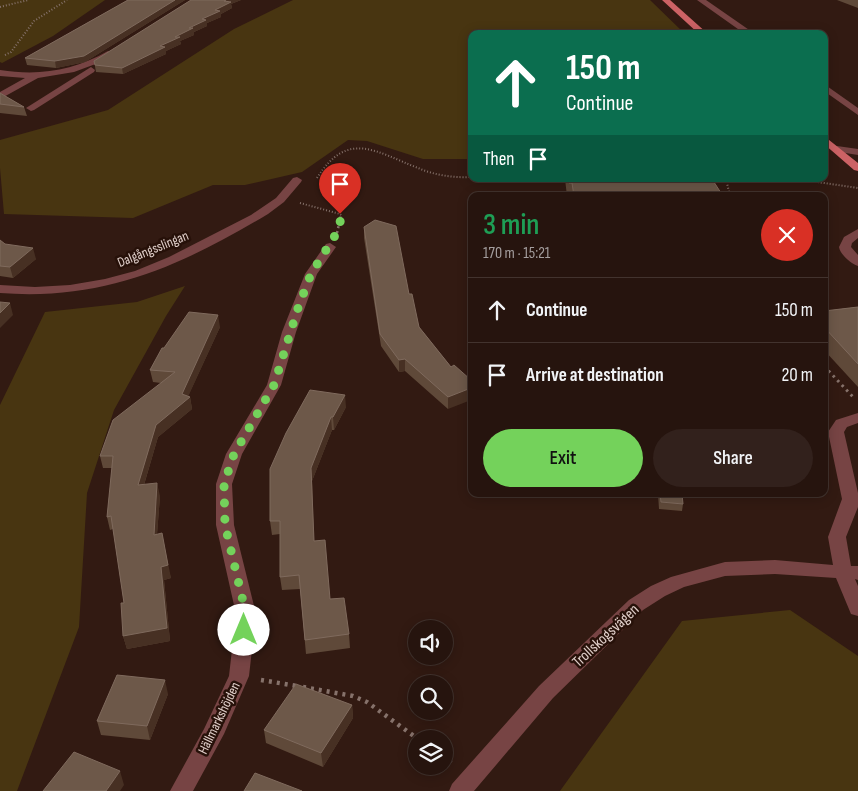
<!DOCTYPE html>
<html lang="en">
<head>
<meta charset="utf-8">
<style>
  :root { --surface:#26140e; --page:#32211c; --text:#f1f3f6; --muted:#a49e9e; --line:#42332e; --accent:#74d25b }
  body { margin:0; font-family:"Sofia Sans Condensed",sans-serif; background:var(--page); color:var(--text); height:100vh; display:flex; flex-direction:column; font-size:19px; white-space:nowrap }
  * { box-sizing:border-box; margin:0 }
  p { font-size:16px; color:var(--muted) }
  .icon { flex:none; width:28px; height:28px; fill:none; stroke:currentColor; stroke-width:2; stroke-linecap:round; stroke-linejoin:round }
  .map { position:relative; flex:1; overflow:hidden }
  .details { position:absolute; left:468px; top:192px; width:360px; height:305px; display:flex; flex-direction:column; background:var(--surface); border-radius:10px; box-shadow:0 2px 12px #0003,0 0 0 1px var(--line) }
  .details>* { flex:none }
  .guide { position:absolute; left:468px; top:30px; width:360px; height:152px; border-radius:10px; box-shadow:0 2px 12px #0003,0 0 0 1px var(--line); background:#0b6e4f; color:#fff; overflow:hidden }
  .tools { position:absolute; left:408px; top:620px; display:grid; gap:10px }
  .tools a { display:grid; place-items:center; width:45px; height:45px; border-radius:50%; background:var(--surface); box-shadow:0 2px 12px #0003,0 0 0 1px var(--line); font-size:25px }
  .pin { position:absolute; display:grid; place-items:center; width:42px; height:42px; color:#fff; margin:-51px -21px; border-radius:50% 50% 50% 0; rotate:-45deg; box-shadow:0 0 5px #0007 }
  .pin .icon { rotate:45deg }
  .me { position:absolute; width:55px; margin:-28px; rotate:0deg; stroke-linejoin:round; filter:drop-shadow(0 0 4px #0008) }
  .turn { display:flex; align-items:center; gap:18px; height:105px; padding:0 15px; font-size:22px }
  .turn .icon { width:65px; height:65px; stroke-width:2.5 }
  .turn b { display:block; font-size:35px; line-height:42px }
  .then { display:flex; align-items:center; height:48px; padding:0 15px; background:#0003; gap:10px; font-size:19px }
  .round { display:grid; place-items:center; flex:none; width:52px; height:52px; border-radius:26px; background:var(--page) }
  .headline { display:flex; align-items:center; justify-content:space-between; height:85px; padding:0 15px }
  h1 { font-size:30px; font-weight:600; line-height:38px; color:#1e9e55 }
  .primary-button { display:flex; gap:10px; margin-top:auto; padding:10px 15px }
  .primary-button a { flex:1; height:58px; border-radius:30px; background:var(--accent); color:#111; font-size:20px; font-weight:600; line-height:58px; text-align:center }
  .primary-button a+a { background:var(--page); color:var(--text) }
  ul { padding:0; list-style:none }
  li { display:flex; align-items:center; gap:15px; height:65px; padding:0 15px; border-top:1px solid var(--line) }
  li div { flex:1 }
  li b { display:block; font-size:19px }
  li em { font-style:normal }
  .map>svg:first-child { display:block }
  .green { fill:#483511 }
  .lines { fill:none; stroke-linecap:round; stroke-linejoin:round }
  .path-far3 { stroke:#86726b; stroke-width:2; stroke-dasharray:1 2; stroke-linecap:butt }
  .path-far2 { stroke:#86726b; stroke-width:2.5; stroke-dasharray:2 3; stroke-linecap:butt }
  .path-far1 { stroke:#86726b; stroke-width:3; stroke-dasharray:2.5 4; stroke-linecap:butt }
  .path { stroke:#86726b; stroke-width:4.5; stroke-dasharray:3 5; stroke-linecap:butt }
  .minor { fill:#744; fill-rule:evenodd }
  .major { fill:#cc6265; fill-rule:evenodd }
  .wall { fill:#5f4939 }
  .shaded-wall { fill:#473023 }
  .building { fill:#6d5849; stroke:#7f6a5d }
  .route { stroke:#74d25b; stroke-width:9; stroke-dasharray:0 16.2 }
  .labels { text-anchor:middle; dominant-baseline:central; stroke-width:5; stroke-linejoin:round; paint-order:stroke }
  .street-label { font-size:14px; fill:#e1d0cb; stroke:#271109 }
  .near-street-label { font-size:16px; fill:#e1d0cb; stroke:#271109 }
</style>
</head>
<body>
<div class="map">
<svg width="858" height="791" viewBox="0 0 858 791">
  <rect width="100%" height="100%" fill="#321a12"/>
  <path class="green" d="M0,0h105l-52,36 -51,27 -2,-1z
    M293,0h357l35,34h-214v125h-48l-56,-18 -19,-1 -46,32 -57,13h-32l-80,33 -129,-4 -4,-46v-28l108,-30 126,-81z
    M185,286l-19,30 -52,94 -27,83 -8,134 -62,164h-17v-386l45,-93 92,-10z
    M790,610l68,46v135h-298l122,-170z"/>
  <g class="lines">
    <path class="path-far3" d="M0,7l28,-7
      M5,55l6,-3 23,-31 33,-21
      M317,178c31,-49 59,-26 101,-10 16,7 35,10 53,9
      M726,179l4,17
      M797,179l61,9
      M300,203l40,11 2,2"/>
    <path class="path-far2" d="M337,233l4,-18"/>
    <path class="path-far1" d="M824,366l30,32"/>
    <path class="path" d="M261,680l36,6
      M303,687l50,9 14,6 51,37
      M444,757l7,6"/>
    <path class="minor" d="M697,0h9l49,34h-10z
      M108,51l7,2 -14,9 -27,10 -36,6 -38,21v-7l25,-14 -25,-2v-6c39,6 73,1 108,-19z
      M91,67l4,3 -1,2 -60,38 -3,1 -5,-3z
      M824,84l34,24v7l-34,-24z
      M837,146l21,3v6l-25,-4v-4z
      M297,177l5,3 -1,2 -17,20 -16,12c-87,52 -164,87 -268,79v-8l35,2 35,-2 35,-6 30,-8 34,-14 82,-42 25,-17 17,-20z
      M858,229v9l-6,5 -1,4 7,8v11c-7,-2 -18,-12 -19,-19l5,-10z
      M330,243l6,4 -19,27 -21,58 -15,53 -39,69 -10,30 2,41 22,89 -7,62 -25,58 -31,57h-23l34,-62 25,-53 7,-62 -20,-89v-41l10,-30 41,-69 15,-53 23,-58 21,-30z
      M858,413v10l-11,4 -3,5 14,61v14l-12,30 5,29h7v14l-3,-1 3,7v30l-7,-2 -15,-36 -61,-4 -50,2 -41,11 -19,9 -22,14 -90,88 -79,93h-25l3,-7 87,-98 90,-86 22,-14 20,-9 54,-15 50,-2 58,5 -5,-28 14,-38 -14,-67 8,-12z"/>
    <path class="major" d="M662,0h8l38,34h-9z
      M824,136l34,27v8l-4,-1 -30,-26z"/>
  </g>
  <path class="wall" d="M128,0h57l-100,62 -29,6 -29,-3 -2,-7z
    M191,0h50l-10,4 1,4 -11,6v3l-14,6v3l-13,6v3l-14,6 1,3 -15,7v3l-43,20 -27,-2 -2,-11z
    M837,0h21v8z
    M0,93l24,14 3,9 -27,-3z
    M565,179h147l11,17h-156z
    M364,227l45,67 10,33 32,40 -3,42 -43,-38 -6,1 -18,-26 -17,-108z
    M0,240l5,4 31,15 -23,19 -13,-2z
    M858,307v80l-34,-37v-39z
    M220,327l-32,69 2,1 2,12 -34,28 -14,48 16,11 -3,38 14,44 -7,2 6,61 -43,8 -4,-13 1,-33 -11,-74 -3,1 -3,-13 5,-49h-9l-3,-12 61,-73 -8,-1 -3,-12 14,-22z
    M346,407l-12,23h-2l-20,51 2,60 16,58 19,35 1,14 -44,6 -6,-65 -18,1 -2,-13v-43l-8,1 -2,-14 16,-88z
    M658,494h24l1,10 -1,7 -23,-2z
    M168,694l-18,46 -49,-5 -4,-14z
    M352,705l1,13 -30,49 -57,-24 -2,-13z"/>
  <path class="shaded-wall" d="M175,0h10l-100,62 -29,6 -1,-7z
    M226,0h15l-10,4 1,4 -11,6v3l-14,6v3l-13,6v3l-14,6 1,3 -15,7v3l-43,20 -1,-6 38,-22 55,-36 9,-9z
    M33,248l3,11 -23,19 -3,-11z
    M10,303l3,12 -13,13v-15z
    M218,315l2,12 -33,72 3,-2 2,12 -34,28 -18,61 -2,-13 18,-60 26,-31z
    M405,359v12l-6,1v-12z
    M471,388v12l-23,9v-12z
    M345,395l1,12 -12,23 -1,-13z
    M331,417l1,13 -20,51 3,73 -4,-86z
    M157,483l3,13 -4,52 -2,-13z
    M162,533l9,45 -7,2 6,61 -43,8 -4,-13z
    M165,680l3,14 -18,46 -3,-14z
    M352,705l1,13 -30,49 -2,-14z
    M120,771l4,14 -4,6h-14z"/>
  <path class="building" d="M128,0h47l-91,56 -29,5 -30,-3z
    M191,0h35l-2,1 7,1 -16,8 5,1 -18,8 4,1 -17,8h4l-18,9h5l-20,9 5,1 -43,21 -27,-3 -1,-4z
    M0,93l24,14 -24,-3z
    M568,179h144l11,17h-149l-2,-13h-3z
    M375,220l21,6 13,68h3l7,33 32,40 3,-2 17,15v8l-23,9 -43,-38 -6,1 -19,-26 -16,-107z
    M0,240l5,4 28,4 -23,19 -10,-1z
    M0,302l10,1 -10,10z
    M858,307v57l-34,-37v-16z
    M189,312l29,3 -36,79 8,3 -34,28 -18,60 19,-2 -3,52 8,-2 6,32 -7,2 6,61 -44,8 -2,-33h3l-13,-87 -4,1 6,-61h-13l13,-36 62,-48 -25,-2 12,-22h2z
    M310,390l35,5 -12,22h-2l-20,51 3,73 11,-1 5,59 14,-1 5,36 -44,6 -6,-65 -19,2v-56h-10v-52l16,-36z
    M660,494h22l1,10 -22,-2z
    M117,675l48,5 -18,46 -50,-5z
    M296,684l56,21 -31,48 -57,-23z
    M74,752l46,19 -14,20h-63z
    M255,773l47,18h-58z"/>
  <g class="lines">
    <path class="route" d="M244,630l2,-16 -21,-89 -1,-41 10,-30 40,-69 25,-80 12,-31 25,-40 6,-18 -2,-2"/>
  </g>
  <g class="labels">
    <g class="street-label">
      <text transform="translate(153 249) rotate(-22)">Dalgångsslingan</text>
      <text transform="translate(219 718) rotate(-64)">Hällmarkshöjden</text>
    </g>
    <g class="near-street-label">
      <text transform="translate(606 636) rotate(-43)">Trollskogsvägen</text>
    </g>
  </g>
</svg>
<div class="tools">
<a><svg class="icon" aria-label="sound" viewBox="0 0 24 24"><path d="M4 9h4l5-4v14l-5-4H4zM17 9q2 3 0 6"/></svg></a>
<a><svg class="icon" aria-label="search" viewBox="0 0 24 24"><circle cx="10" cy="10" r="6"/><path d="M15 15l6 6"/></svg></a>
<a><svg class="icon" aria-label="layers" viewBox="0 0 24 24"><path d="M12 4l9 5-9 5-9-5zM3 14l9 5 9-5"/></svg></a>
</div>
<div class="pin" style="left:340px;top:214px;background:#d93025"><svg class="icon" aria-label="arrive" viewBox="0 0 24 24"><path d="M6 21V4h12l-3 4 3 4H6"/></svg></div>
<svg class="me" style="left:244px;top:630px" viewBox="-20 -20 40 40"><circle r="19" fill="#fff"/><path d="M0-13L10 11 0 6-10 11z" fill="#74d25b"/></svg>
<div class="guide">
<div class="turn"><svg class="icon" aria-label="ahead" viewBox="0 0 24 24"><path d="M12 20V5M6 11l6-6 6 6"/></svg><div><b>150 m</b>Continue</div></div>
<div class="then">Then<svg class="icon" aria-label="arrive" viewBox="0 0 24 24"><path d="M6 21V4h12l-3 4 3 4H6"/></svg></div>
</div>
<section class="details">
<div class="headline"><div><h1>3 min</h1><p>170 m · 15:21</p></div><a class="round" style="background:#d93025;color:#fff"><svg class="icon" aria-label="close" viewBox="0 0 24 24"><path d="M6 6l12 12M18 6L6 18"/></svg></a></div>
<ul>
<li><svg class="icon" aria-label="ahead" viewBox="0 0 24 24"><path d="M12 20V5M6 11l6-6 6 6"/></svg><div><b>Continue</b></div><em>150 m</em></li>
<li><svg class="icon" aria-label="arrive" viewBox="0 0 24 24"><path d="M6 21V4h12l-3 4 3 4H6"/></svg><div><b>Arrive at destination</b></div><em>20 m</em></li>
</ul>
<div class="primary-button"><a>Exit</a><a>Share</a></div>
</section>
</div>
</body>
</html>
